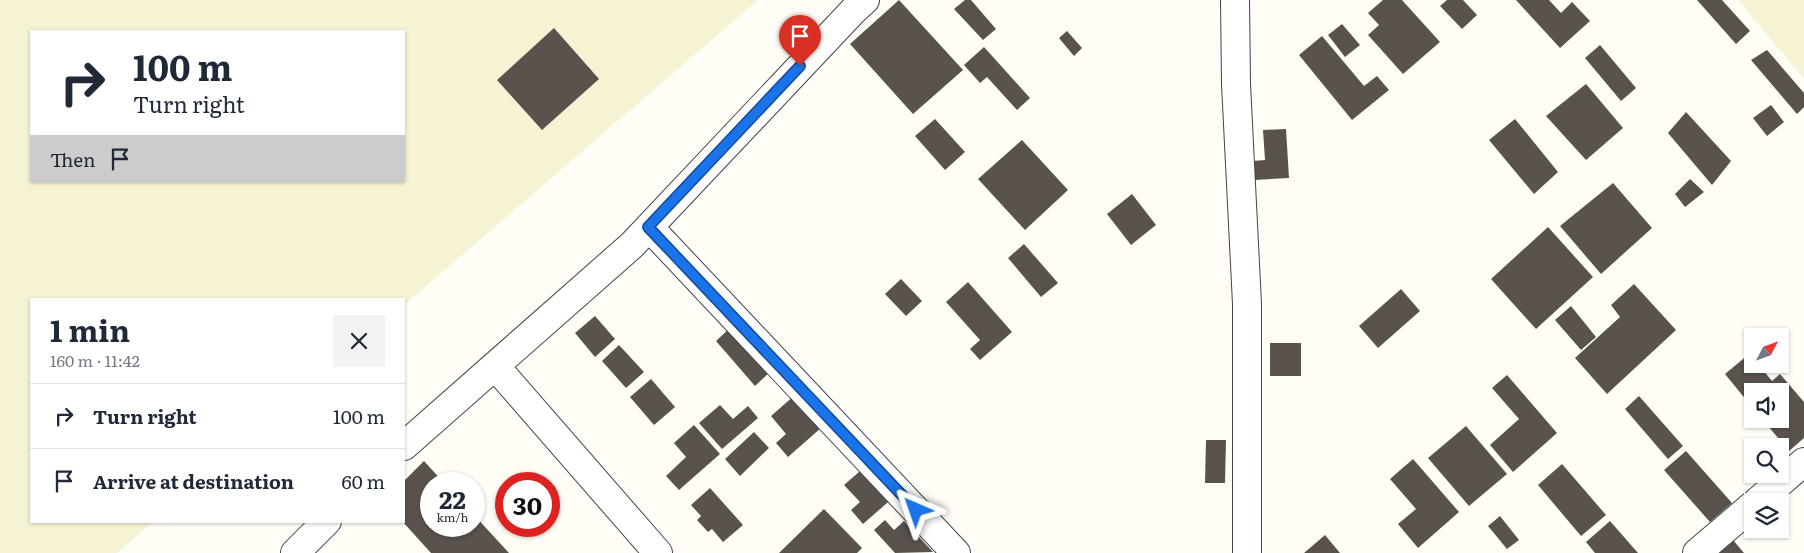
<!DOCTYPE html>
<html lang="en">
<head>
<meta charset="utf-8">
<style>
  :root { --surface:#fff; --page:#f2f2f3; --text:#1f2937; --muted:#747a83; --line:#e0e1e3 }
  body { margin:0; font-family:Literata,serif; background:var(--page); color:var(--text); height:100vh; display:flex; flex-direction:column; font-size:19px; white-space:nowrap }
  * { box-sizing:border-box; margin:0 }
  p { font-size:16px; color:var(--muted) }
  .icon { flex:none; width:28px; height:28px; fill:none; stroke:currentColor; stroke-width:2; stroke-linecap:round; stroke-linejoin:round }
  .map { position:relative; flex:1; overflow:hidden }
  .sheet { position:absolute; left:30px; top:298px; width:375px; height:225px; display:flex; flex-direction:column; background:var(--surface); border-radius:0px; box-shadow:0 1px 4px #0004 }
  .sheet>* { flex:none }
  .guide { position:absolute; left:30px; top:30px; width:375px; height:152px; border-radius:0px; box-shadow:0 1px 4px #0004; background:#fff; color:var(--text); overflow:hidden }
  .needle { width:32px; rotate:49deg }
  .tools { position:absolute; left:1744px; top:328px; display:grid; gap:10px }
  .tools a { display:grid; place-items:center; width:45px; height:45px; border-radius:0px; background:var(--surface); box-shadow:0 1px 4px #0004; font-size:25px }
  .speed { position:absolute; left:420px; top:472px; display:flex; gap:10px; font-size:25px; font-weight:700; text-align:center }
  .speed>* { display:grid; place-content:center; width:65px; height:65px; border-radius:50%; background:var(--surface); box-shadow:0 1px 4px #0004; line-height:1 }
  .speed small { font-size:12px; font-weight:400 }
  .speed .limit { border:8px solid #d22; background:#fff; color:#111 }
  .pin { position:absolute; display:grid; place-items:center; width:42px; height:42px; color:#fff; margin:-51px -21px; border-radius:50% 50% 50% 0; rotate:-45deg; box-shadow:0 0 5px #0007 }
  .pin .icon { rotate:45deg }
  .me { position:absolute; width:55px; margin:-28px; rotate:317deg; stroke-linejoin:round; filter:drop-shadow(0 0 4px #0008) }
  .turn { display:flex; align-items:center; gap:18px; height:105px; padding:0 20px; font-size:22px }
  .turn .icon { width:65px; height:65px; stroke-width:2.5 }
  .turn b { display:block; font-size:35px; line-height:42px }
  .then { display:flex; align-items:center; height:48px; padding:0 20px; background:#0003; gap:10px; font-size:19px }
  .round { display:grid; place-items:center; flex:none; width:52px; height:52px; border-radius:0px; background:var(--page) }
  .headline { display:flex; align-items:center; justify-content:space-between; height:85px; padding:0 20px }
  h1 { font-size:30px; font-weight:700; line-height:38px }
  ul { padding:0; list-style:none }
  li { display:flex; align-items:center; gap:15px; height:65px; padding:0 20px; border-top:1px solid var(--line) }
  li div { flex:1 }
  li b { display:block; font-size:19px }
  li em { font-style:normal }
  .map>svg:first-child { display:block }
  .farmland { fill:#f6f3d4; fill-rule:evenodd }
  .building { fill:#5a524d }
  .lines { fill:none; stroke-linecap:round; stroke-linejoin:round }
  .minor-casing { stroke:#444; stroke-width:30 }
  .minor { stroke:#fff; stroke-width:28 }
  .route-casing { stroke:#114b97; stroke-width:12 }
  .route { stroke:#1a73e8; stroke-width:9 }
</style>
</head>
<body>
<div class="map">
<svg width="1804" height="553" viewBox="0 0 1804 553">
  <rect width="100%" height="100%" fill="#fffdf5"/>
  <path class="farmland" d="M0,0h758l-354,305v-6h-373v222h123l-37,32h-117zM31,31h373v150h-373z
    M1738,0h66v79z"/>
  <path class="building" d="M899,0l64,70 -50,44 -63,-70z
    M965,0h6l25,29 -13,11 -29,-31z
    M1383,0h19l38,42 -37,32 -35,-39 11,-10 -11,-12z
    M1447,0h16l14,15 -15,14 -22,-23z
    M1516,0h33l12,13 11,-11 18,19 -30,27z
    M1697,0h25l28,31 -14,13z
    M1342,24l18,21 -15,12 -17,-22z
    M554,28l45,51 -57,51 -45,-50z
    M1067,31l15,17 -8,8 -15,-18z
    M1322,36l42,50 13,-10 12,14 -37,30 -53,-65z
    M1600,45l36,43 -15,13 -36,-43z
    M984,47l46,51 -13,12 -30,-33 -7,6 -16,-18z
    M1767,50l37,43v14l-7,7 -46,-54z
    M1586,84l37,44 -37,32 -40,-44z
    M1771,105l13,17 -17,14 -14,-18z
    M1686,112l45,49 -19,24 -44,-52z
    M935,119l30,33 -20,18 -30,-34z
    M1515,119l43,53 -24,22 -45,-54z
    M1286,129l3,49 -35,2 -1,-19 12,-1 -2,-30z
    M1022,140l46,50 -43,40 -47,-51z
    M1690,179l14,13 -19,15 -10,-13z
    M1613,183l39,45 -51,46 -41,-48z
    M1132,194l24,31 -25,20 -24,-31z
    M1548,227l45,50 -57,52 -45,-50z
    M1024,244l34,39 -17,14 -33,-39z
    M901,279l21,22 -16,15 -21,-22z
    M968,282l44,50 -32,28 -10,-11 10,-9 -34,-38z
    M1634,284l42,46 -69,64 -32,-36 45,-41 -9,-12z
    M1401,289l19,22 -42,37 -19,-22z
    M1571,306l25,31 -15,13 -26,-30z
    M595,316l20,23 -20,18 -20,-24z
    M731,327l39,45 -15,14 -39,-45z
    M1270,343h31v33h-31z
    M619,345l25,27 -18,16 -24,-27z
    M1749,354l3,3v7h6l14,17 8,-7 24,28v36l-15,13 -27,-32h18v-28h-28v16l-27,-33z
    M1507,375l50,58 -44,39 -23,-27 29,-26 -27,-31z
    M651,379l24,28 -21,18 -24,-28z
    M795,395l27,32 -34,30 -12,-14 10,-9 -15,-18z
    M1639,396l44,50 -15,13 -43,-50z
    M720,405l13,14 15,-13 10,12 -36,31 -23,-26z
    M694,425l26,29 -41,36 -13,-14 20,-19 -12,-14z
    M1466,426l41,48 -38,32 -41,-48z
    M754,432l15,16 -29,28 -15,-17z
    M1206,440h20l-1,43h-20z
    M1686,451l46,52 -22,19 -46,-52z
    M1413,459l46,53 -41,36 -20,-24 18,-15 -26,-30z
    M424,461l21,23h-14v42h43v-11l35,38h-78l-29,-32h2v-40z
    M1562,464l44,51 -25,21 -43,-51z
    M867,465l28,31 -32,28 -12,-14 9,-8 -16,-17z
    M710,488l33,37 -20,17 -11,-13 -4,3 -11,-12 4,-4 -10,-11z
    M824,509l38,39 -5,5h-78z
    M1500,516l19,24 -12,9 -19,-23z
    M885,520l9,10 10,-9 29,31 -38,1 -21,-23z
    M1610,521l28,32h-43l-9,-11z
    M1325,535l15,18h-36z
    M1733,540l11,13h-26z"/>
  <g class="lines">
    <defs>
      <path id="minor" d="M1235,0l1,84 11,220v249
        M649,227l307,326
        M495,366l163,187
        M404,446l228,-201 221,-234 12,-11
        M1758,501l46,-39
        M295,553l32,-32
        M1697,553l55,-47"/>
    </defs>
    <use href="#minor" class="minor-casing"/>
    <use href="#minor" class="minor"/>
  </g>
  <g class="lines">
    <defs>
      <path id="route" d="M800,66l-152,161 268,283"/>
    </defs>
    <use href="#route" class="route-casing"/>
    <use href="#route" class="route"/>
  </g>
</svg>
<div class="tools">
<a><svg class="needle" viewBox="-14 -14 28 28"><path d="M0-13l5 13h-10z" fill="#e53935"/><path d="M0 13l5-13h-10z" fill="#747a83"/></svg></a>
<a><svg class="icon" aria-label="sound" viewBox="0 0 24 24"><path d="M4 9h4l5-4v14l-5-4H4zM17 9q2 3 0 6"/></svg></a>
<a><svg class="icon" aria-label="search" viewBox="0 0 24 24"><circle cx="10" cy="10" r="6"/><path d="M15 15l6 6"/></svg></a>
<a><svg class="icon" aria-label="layers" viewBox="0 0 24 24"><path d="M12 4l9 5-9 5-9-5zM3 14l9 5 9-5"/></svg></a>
</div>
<div class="speed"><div>22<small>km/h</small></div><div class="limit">30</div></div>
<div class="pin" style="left:800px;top:66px;background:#d93025"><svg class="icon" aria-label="arrive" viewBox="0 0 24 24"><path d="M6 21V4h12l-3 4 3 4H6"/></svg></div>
<svg class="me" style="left:916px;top:510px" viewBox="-20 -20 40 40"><path d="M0-17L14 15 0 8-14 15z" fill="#1a73e8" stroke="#fff" stroke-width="4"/></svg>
<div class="guide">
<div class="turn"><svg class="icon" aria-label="right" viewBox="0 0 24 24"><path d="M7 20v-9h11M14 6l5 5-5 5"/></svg><div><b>100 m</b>Turn right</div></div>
<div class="then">Then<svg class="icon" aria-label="arrive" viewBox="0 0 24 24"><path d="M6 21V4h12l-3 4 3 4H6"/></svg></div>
</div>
<section class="sheet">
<div class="headline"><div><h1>1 min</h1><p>160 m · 11:42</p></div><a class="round"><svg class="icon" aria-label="close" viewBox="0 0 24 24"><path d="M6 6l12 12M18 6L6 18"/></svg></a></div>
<ul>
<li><svg class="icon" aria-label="right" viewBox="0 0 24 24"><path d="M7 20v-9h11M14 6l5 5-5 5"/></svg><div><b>Turn right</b></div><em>100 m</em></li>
<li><svg class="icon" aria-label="arrive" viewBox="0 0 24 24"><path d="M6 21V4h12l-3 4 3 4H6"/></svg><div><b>Arrive at destination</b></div><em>60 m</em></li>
</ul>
</section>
</div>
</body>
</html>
